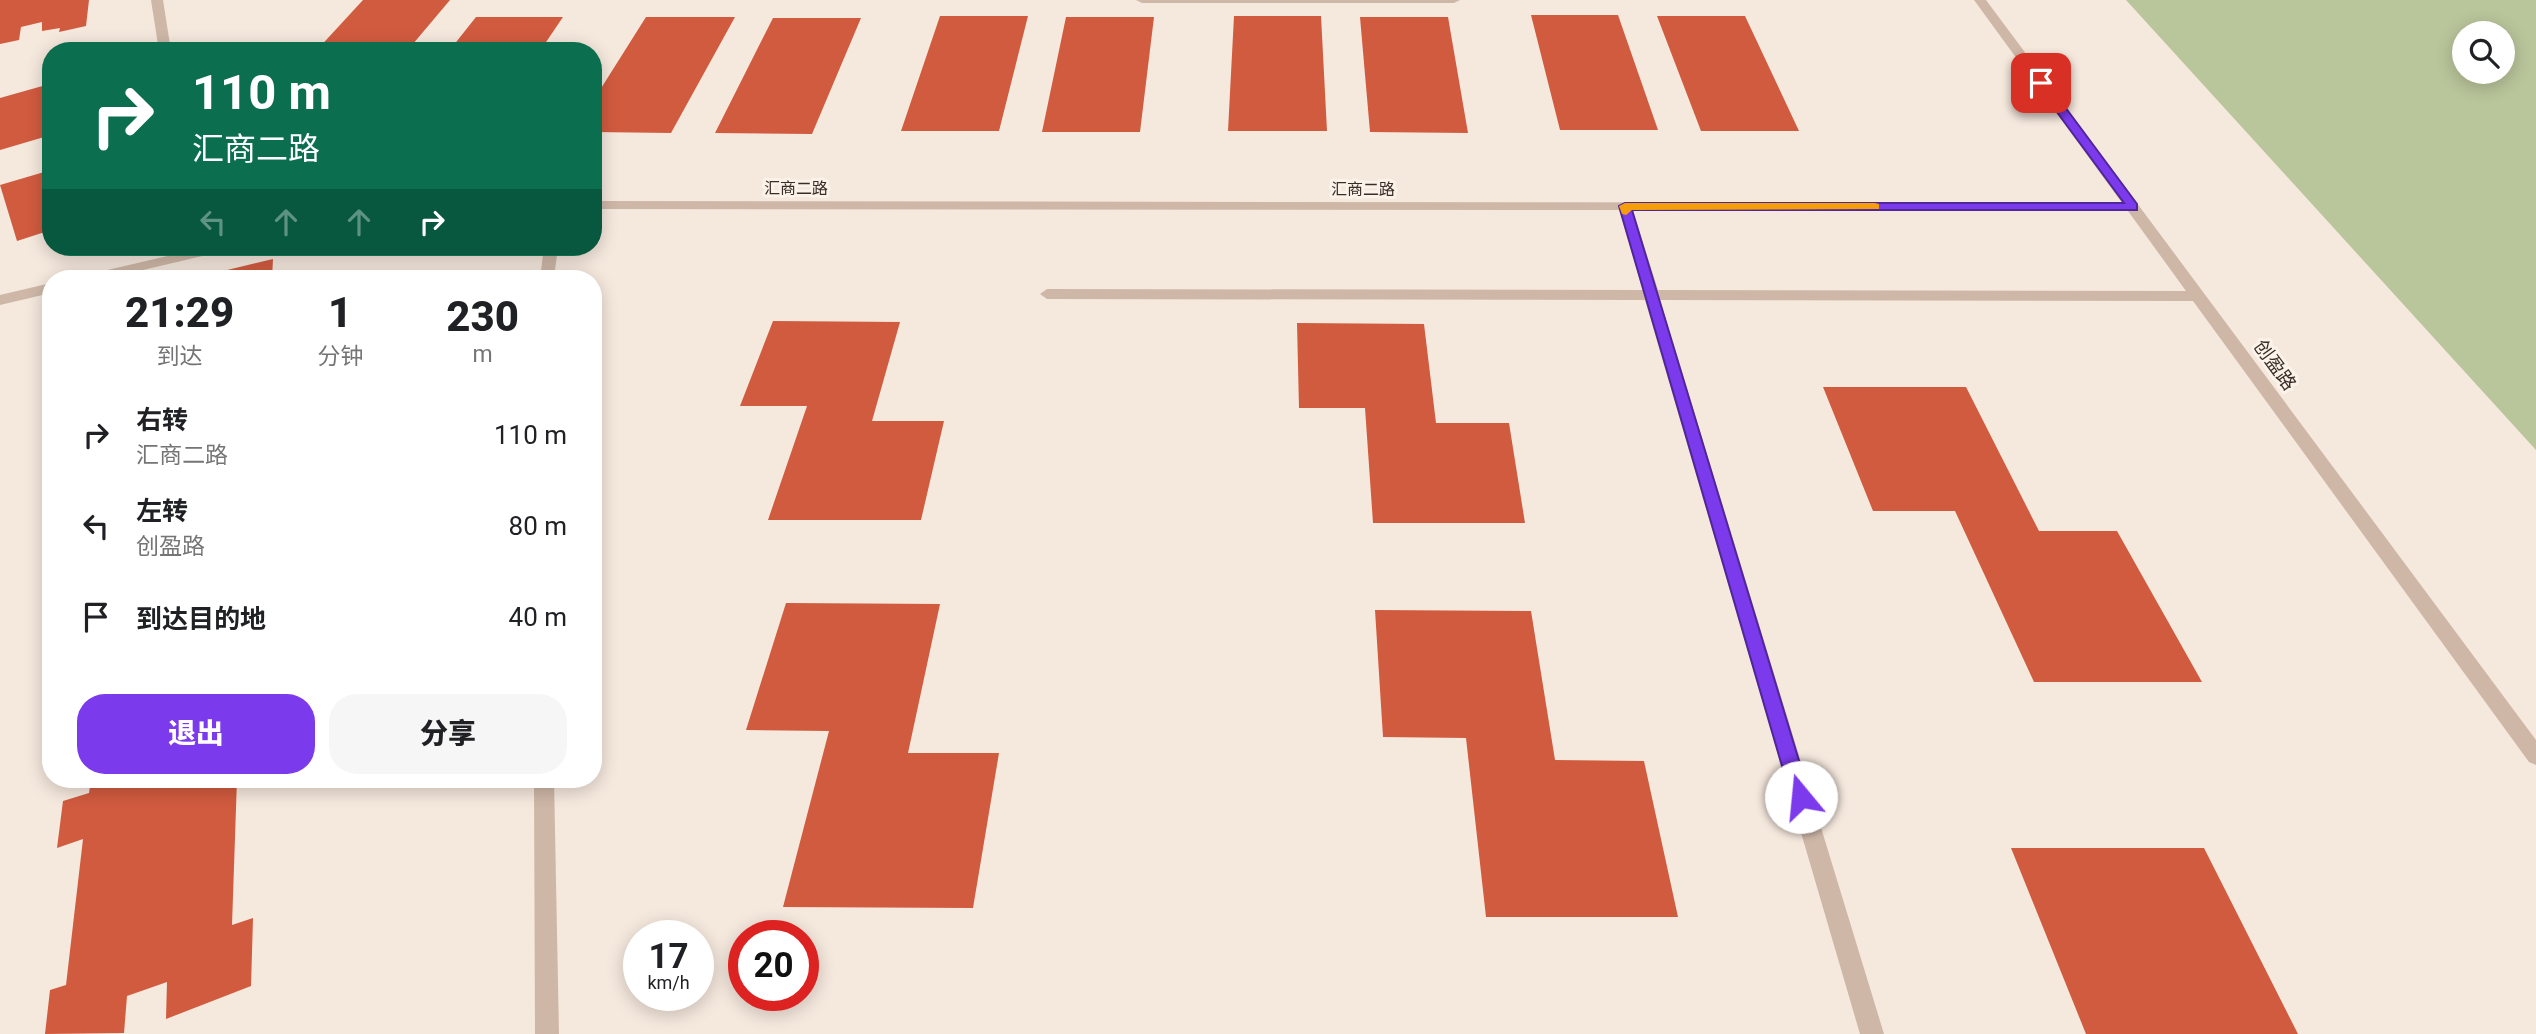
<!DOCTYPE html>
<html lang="zh">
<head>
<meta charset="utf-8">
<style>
  :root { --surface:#fff; --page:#f6f6f6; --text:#202124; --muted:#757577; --accent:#7c3aed }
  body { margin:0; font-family:Roboto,"Noto Sans SC",sans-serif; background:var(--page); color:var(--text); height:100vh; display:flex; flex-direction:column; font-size:26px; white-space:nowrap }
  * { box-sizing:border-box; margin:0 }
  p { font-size:23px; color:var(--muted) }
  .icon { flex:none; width:38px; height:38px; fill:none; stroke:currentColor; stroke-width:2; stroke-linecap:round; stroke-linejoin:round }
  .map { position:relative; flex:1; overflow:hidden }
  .sheet { position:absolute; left:42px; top:270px; width:560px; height:518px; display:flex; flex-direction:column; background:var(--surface); border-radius:28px; box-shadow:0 4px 18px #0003 }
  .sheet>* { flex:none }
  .banner { position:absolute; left:42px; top:42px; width:560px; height:214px; border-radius:28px; box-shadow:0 4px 18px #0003; background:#0b6e4f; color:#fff; overflow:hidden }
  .buttons { position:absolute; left:2452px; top:21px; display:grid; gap:14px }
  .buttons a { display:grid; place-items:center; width:63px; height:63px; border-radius:50%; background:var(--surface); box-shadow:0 4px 18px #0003; font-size:35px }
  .speed { position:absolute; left:623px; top:920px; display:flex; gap:14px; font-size:35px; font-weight:700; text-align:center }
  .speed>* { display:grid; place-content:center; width:91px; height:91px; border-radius:50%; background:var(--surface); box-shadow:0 4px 18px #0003; line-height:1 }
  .speed small { font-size:18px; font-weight:400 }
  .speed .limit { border:10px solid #d22; background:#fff; color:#111 }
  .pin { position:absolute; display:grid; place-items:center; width:60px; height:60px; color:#fff; margin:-30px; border-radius:14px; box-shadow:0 4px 10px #0006 }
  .me { position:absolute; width:77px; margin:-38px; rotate:343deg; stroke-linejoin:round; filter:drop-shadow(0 0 5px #0008) }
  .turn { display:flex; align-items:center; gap:24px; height:147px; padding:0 35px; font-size:32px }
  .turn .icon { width:91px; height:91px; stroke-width:2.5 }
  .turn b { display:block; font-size:49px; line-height:60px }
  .lanes { display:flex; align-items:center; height:66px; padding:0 35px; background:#0003; justify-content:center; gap:35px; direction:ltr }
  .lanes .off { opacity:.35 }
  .eta { display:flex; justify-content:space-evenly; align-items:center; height:119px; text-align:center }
  .eta b { font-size:42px; font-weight:800; line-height:49px }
  .action { display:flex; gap:14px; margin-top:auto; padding:14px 35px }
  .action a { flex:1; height:80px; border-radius:28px; background:var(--accent); color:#fff; font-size:28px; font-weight:800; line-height:80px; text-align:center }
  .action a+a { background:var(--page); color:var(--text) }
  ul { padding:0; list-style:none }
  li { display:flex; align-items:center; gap:21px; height:91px; padding:0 35px }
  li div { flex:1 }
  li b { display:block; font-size:26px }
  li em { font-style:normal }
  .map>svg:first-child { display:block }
  .green { fill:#b9c59b; fill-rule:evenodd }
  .building { fill:#d15b3f }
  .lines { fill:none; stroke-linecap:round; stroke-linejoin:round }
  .minor { fill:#ceb7a7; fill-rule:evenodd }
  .route { fill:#7c3aed; stroke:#51269a; stroke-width:2 }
  .slow { fill:#f59e0b }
  .labels { text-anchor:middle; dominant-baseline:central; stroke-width:6; stroke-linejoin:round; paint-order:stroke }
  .far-street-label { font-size:16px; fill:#3a2d28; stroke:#fbf3ea }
  .street-label { font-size:19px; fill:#3a2d28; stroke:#fbf3ea }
</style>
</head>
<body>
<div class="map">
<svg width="2536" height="1034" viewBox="0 0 2536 1034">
  <rect width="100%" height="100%" fill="#f5e8dd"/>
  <path class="green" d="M2126,0h410v450zM2464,33h38v39h-38z"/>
  <path class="building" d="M0,0h89l-3,26 -27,6 1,-4 -18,3v-9l-21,5 -2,13 -19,4z
    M363,0h87l-43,51h-91z
    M1531,15h87l40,115h-98z
    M940,16h88l-29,115h-98z
    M1234,16h87l6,115h-99z
    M1657,16h88l54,115h-98z
    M476,17h87l-23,34h-91z
    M646,17h89l-64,116 -78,-1v-31z
    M1066,17h88l-14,115h-98z
    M1360,17h88l20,116 -98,-1z
    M773,18h88l-49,116 -97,-1z
    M51,74v61l-51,15v-52l46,-13 -3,-9z
    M51,170v60l-34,11 -17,-56z
    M273,259l-1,19h-54l1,-6z
    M773,321l127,1 -28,99h72l-23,99h-153l39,-114h-67z
    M1297,323l127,1 12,99h73l16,100h-152l-8,-115h-66z
    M1823,387h143l73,144h78l85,151h-168l-79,-171h-82z
    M786,603l154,1 -32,149h91l-26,155 -190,-1 46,-176 -83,-1z
    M1375,610l156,1 24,149 89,1 34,156h-192l-20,-179 -83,-1z
    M91,779h146l-5,146 21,-7 -2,68 -85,33 1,-37 -40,14 -3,37 -79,1 5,-44 16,-5 17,-146 -26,9 6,-47 26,-8z
    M2011,848h193l94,186h-212z"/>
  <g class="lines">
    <path class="minor" d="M151,0h12l8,51h-12z
      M1136,0h324l-6,3h-312z
      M1974,0h12l550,740v25l-7,-3 -336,-461 -533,-1 224,734h-24l-215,-734 -598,-1 -7,-5 7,-5 596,1 -24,-80 -1026,-1v-8l1529,2zM1633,211h495l58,80 -528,-1z
      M206,247h24l-2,3 -119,28h-25l2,-3z
      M544,247h14l-4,31h-14z
      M51,283v10l-51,12v-10z
      M534,779h20l5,255h-24z"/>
  </g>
  <path class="route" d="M2037,80h8l92,124v6h-505l178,587 -3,5h-13l-3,-5 -172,-591 6,-3h499l-87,-118z"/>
  <path class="slow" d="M1875,203l4,1v5l-247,1 -6,5 -4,-1 -3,-8 6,-3z"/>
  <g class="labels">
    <g class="far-street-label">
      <text x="796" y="188">汇商二路</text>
      <text x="1363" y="189">汇商二路</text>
    </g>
    <g class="street-label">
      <text transform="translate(2275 365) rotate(54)">创盈路</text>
    </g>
  </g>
</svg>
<div class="buttons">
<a><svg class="icon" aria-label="search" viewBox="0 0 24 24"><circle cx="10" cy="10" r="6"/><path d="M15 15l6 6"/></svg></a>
</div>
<div class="speed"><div>17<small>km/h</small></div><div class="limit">20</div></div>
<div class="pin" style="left:2041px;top:83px;background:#d93025"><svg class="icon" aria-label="arrive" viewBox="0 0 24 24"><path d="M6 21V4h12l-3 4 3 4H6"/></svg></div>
<svg class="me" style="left:1801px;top:797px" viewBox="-20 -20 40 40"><circle r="19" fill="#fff"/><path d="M0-13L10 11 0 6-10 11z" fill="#7c3aed"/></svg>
<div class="banner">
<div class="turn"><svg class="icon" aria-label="right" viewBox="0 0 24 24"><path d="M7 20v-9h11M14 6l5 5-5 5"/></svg><div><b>110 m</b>汇商二路</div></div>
<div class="lanes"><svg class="icon off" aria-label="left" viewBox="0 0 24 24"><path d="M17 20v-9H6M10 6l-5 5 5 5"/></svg><svg class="icon off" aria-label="ahead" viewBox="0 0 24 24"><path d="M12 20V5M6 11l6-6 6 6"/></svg><svg class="icon off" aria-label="ahead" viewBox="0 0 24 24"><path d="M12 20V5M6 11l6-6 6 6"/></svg><svg class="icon" aria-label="right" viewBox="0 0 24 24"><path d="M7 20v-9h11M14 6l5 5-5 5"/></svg></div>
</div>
<section class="sheet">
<div class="eta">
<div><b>21:29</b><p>到达</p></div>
<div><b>1</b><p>分钟</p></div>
<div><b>230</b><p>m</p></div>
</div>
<ul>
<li><svg class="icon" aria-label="right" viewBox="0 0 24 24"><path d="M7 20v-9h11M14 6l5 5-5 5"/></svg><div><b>右转</b><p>汇商二路</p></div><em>110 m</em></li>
<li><svg class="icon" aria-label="left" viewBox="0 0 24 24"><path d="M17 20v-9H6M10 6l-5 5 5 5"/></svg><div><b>左转</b><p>创盈路</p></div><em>80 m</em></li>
<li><svg class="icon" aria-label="arrive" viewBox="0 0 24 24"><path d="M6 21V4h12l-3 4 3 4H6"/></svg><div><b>到达目的地</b></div><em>40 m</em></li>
</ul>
<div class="action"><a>退出</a><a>分享</a></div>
</section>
</div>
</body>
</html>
